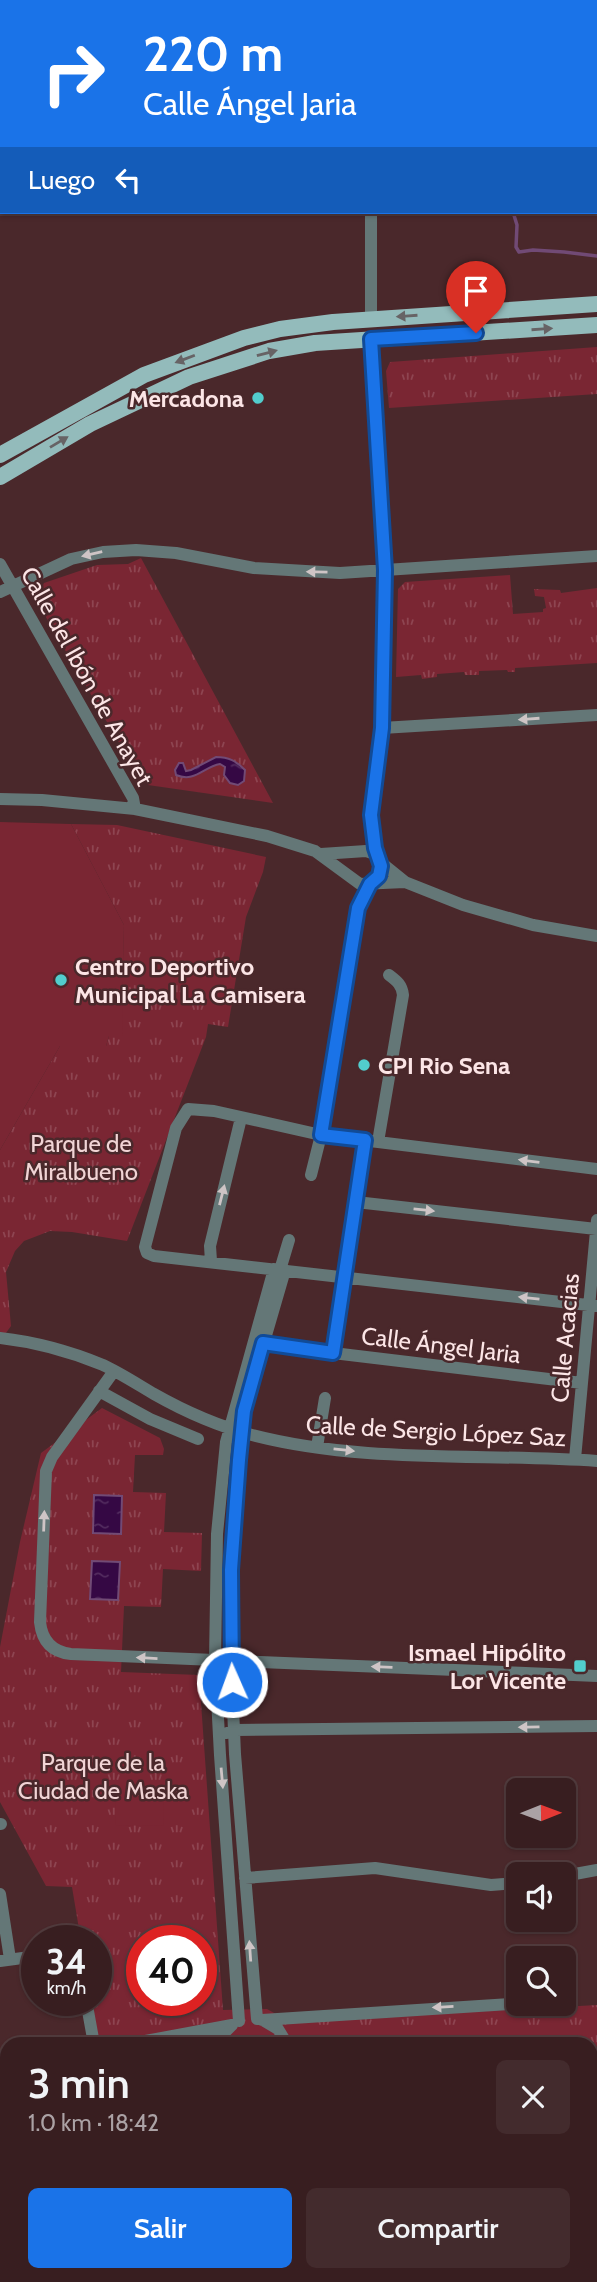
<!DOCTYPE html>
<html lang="es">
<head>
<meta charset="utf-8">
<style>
  :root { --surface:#381e20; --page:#432b2d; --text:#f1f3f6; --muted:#aba2a5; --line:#523c3e; --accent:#1a73e8 }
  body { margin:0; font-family:Cabin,sans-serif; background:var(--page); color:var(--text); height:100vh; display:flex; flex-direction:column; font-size:26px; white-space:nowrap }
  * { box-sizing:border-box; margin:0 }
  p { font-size:23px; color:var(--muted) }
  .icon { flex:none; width:38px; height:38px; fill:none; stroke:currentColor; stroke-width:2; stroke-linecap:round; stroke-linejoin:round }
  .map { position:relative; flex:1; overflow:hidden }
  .details { position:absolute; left:0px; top:2037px; width:598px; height:245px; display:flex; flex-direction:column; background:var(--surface); border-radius:21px 21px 0 0; box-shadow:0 2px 5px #0004,0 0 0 2px var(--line) }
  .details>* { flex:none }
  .top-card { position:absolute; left:0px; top:0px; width:598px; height:214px; box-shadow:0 2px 5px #0004,0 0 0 2px var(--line); background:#1a73e8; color:#fff; overflow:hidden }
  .needle { width:46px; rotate:89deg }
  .fabs { position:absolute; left:506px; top:1778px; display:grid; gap:14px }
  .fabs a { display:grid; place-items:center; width:70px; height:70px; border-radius:10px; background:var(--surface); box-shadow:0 2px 5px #0004,0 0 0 2px var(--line); font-size:35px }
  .speed { position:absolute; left:21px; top:1925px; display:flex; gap:14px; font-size:35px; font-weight:700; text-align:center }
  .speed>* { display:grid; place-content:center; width:91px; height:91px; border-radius:50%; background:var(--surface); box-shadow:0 2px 5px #0004,0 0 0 2px var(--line); line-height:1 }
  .speed small { font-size:18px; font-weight:400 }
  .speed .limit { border:10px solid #d22; background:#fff; color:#111 }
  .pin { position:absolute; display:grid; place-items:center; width:60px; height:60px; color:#fff; margin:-72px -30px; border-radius:50% 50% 50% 0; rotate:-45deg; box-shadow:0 0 7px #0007 }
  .pin .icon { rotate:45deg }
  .me { position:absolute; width:77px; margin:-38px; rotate:358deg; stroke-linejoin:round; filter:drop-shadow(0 0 5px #0008) }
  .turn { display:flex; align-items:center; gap:24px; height:147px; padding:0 28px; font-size:32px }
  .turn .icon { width:91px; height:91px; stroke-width:2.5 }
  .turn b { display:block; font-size:49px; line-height:60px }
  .then { display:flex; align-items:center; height:66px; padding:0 28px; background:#0003; gap:14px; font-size:26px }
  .round { display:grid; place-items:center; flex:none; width:74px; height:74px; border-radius:10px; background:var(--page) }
  .overview { display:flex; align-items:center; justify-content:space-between; height:119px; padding:0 28px }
  h1 { font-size:42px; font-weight:600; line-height:52px }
  .button { display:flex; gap:14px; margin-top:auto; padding:14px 28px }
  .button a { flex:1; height:80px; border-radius:10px; background:var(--accent); color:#fff; font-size:28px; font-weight:600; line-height:80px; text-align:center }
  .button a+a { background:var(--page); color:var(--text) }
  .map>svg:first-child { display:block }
  .grass { fill:url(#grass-tufts); fill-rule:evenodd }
  .pitch { fill:#7a2633 }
  .water { fill:url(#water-ripples); stroke:#714a75; stroke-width:2 }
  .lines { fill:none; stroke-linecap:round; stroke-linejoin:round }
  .stream { stroke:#714a75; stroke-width:3.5 }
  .minor { stroke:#647777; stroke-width:12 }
  .major { stroke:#93bbbb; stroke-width:16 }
  .oneway { fill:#676365 }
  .oneway2 { fill:#cec4c5 }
  .route-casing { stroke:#114b97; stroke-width:18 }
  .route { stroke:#1a73e8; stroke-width:12 }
  .poi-dot { fill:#52cdcd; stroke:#4a282b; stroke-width:2.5 }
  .labels { text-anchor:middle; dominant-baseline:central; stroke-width:5; stroke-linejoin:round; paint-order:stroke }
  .poi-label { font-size:24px; font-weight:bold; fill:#fce5e6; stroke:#4a282b; text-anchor:end }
  .street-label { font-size:24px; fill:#fce5e6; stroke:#4a282b }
  .park-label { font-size:24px; fill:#f1d4d5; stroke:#4a282b }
</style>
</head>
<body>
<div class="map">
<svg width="597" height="2282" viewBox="0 0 597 2282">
  <defs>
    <pattern id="grass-tufts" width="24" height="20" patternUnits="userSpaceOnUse" patternTransform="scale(1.75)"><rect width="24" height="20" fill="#7a2633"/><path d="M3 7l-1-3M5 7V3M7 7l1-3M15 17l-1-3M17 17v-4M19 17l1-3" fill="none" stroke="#8e4551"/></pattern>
    <pattern id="water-ripples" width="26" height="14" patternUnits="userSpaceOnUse" patternTransform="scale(1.75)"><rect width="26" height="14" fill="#350844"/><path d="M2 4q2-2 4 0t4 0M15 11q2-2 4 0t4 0" fill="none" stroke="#532c5f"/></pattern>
  </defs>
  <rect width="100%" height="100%" fill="#4a282b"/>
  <path class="grass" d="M597,347v47l-208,14 -3,-37 4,-9z
    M141,558l132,245 -125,-18 -9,-8 -99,-170 1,-18 3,-6 53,-18 31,-1z
    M510,575l3,39 30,-2v-3l3,-1 -2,-11 -9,-1 -1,-7 26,1 1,3 36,-5v75l-82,5v4h-7l-1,-2 -28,1v4h-14l-1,-3 -27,2v3l-15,2 -1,-4 -25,2 2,-88 7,-7z
    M71,824l46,1 149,32 -3,15 -17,45 -18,110 -20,-3 -2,13 -79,204 -55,-9 -22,-1 -26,10 -9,10 -9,21 5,54 -11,15v-191l60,-104h46l3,-10h12l3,-111z
    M102,1408l58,30 4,11 -1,6h-28l-2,37 33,1 -2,39 38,1 -1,38 -38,-2 -2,38 -37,-1 -3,66 78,3 24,335 44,-1 23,13 307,-17v69h-5v-30h-523l29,-3 -6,-41h4v-59h-15l-9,-54 -26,-1 -46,-84v-155l20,-105 21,-89zM142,1941h59v59h-59z"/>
  <path class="pitch" d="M0,822l71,2 53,101 -2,111h-13l-3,10h-46l-60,104z
    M116,1795l48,2 -1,29 -48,-1z"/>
  <path class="water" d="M216,757c13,0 20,4 29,13l-1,11 -6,4 -8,-2 -6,-8 1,-8 -5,-3c-17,3 -25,19 -44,11l-1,-5 4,-7h4l3,8 5,-1z
    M94,1495l28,1 -1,38 -28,-1z
    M92,1561l28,1 -2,38 -28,-1z"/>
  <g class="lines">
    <path class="stream" d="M0,82l2,1
      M329,212l1,1
      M513,212l4,13 -1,22 3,5 14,-2 31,2 33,4"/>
    <path class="minor" d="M273,0l2,2
      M374,2v-2
      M371,319v-107
      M371,339l14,232v31l-3,126 -11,87 1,14 6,29
      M0,564l133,234 2,11
      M0,592l71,-33 32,-7 33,-2 40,3 78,15 86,5 257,-17
      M382,728l215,-13
      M0,799l42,1 93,9 132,27 48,15 45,33 45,-2
      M321,854l45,-3 8,3 6,7
      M379,861l26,21 58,23 70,20 64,11
      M378,1142l25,-147c-1,-10 -6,-14 -14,-20
      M597,1169l-276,-34 -107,-24 -26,-2 -12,19 -31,119 2,6 7,3 443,50
      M311,1175l10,-40 37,-227 12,-24
      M356,1202l240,27
      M211,1261l-1,-15 31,-128
      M280,1270l9,-30
      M0,1338c36,4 69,13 103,27 17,8 34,19 51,29 30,17 64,32 98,41 112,29 231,18 345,26
      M257,1341l76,12 249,30
      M333,1353l32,-213
      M114,1371l-62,86 -6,14 -6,151c2,19 12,30 31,32l526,22
      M99,1391l51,28 48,20
      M317,1447l8,-49
      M575,1459l22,-239
      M227,1733l8,-3 362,-4
      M0,1824h1
      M564,1876l33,-6
      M245,1878l130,-10 116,17 27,-2
      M0,1894l10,65
      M0,1961l37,-5
      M86,2000l8,44
      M257,2019l-22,-265 -4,-93 1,-107 12,-143 41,-141
      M262,2020l249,-16
      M263,2020l15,9 9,15
      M239,2021l-19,-266 -5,-94 2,-127 9,-92 48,-173
      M129,2044l103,-19
      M218,2044l5,-10 9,-9
      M0,2058l7,-1
      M592,2067h5
      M0,2091h7
      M592,2171h5
      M0,2172l7,-2
      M234,2275l5,7
      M307,2275l1,7
      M320,2275v7"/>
    <path class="major" d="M0,455l144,-80 100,-37 36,-9 53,-7 264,-18
      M0,477l90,-53 99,-47 80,-26 46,-8 282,-18"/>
  </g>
  <defs><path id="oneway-solid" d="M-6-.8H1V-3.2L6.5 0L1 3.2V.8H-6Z" transform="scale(1.75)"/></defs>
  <g class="oneway">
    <use href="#oneway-solid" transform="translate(407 316) rotate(176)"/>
    <use href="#oneway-solid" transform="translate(542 329) rotate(-4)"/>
    <use href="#oneway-solid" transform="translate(267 353) rotate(-15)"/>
    <use href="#oneway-solid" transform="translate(185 359) rotate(159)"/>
    <use href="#oneway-solid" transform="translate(59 442) rotate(-31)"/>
  </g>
  <g class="oneway2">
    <use href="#oneway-solid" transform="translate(92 554) rotate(167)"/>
    <use href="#oneway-solid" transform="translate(317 572) rotate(-179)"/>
    <use href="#oneway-solid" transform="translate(529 719) rotate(176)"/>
    <use href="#oneway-solid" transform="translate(529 1161) rotate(-173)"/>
    <use href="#oneway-solid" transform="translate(222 1195) rotate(-76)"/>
    <use href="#oneway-solid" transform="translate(424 1210) rotate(6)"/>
    <use href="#oneway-solid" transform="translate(529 1298) rotate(-174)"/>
    <use href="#oneway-solid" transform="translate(344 1450) rotate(6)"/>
    <use href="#oneway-solid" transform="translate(44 1521) rotate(-88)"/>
    <use href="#oneway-solid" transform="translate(147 1658) rotate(-177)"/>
    <use href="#oneway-solid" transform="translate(382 1667) rotate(-178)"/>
    <use href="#oneway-solid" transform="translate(529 1727) rotate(179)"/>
    <use href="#oneway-solid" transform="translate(222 1778) rotate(85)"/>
    <use href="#oneway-solid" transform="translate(250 1951) rotate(-94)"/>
    <use href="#oneway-solid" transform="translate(443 2007) rotate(177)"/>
  </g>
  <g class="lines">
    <defs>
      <path id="route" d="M232,1682l-1,-112 8,-110 5,-49 19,-68 70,10 32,-213 -44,-5 37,-227 12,-24 9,-8 2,-10 -6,-18 -4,-33 11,-87 3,-158 -14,-231 105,-6"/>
    </defs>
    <use href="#route" class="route-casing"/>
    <use href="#route" class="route"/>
  </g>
  <g class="poi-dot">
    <circle cx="258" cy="398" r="7"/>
    <circle cx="61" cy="980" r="7"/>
    <circle cx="364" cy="1065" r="7"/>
    <rect x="573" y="1659" width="14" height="14" rx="3.5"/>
  </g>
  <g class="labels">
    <g class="poi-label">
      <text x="244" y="398">Mercadona</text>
      <text x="75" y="966" text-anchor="start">Centro Deportivo<tspan x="75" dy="28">Municipal La Camisera</tspan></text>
      <text x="378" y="1065" text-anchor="start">CPI Rio Sena</text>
      <text x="566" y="1652">Ismael Hipólito<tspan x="566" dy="28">Lor Vicente</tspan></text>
    </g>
    <g class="street-label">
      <text transform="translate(87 676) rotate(61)">Calle del Ibón de Anayet</text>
      <text transform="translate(565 1338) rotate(-85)">Calle Acacias</text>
      <text transform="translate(441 1345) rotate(7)">Calle Ángel Jaria</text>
      <text transform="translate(436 1431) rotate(3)">Calle de Sergio López Saz</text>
    </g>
    <g class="park-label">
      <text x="81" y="1143">Parque de<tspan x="81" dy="28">Miralbueno</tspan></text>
      <text x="103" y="1762">Parque de la<tspan x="103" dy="28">Ciudad de Maska</tspan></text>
    </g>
  </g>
</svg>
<div class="fabs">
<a><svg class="needle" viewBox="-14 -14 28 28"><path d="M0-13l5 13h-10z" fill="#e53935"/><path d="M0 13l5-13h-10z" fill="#aba2a5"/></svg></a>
<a><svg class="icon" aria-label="sound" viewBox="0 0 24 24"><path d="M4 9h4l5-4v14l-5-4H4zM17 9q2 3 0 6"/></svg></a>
<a><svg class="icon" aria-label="search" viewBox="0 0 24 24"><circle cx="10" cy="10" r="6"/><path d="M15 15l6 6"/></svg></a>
</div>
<div class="speed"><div>34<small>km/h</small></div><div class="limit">40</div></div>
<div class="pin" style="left:476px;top:333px;background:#d93025"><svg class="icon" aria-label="arrive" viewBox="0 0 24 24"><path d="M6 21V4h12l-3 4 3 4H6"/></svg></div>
<svg class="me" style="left:232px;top:1682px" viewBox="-20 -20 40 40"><circle r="17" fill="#1a73e8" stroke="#fff" stroke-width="3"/><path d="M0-11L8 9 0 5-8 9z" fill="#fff"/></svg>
<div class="top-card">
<div class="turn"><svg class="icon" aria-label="right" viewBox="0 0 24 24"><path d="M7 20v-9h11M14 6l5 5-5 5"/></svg><div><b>220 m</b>Calle Ángel Jaria</div></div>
<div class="then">Luego<svg class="icon" aria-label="left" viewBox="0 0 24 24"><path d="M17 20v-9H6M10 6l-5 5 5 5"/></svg></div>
</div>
<section class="details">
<div class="overview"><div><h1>3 min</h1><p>1.0 km · 18:42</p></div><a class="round"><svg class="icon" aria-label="close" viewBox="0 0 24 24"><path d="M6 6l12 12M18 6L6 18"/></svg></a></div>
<div class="button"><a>Salir</a><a>Compartir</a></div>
</section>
</div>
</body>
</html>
